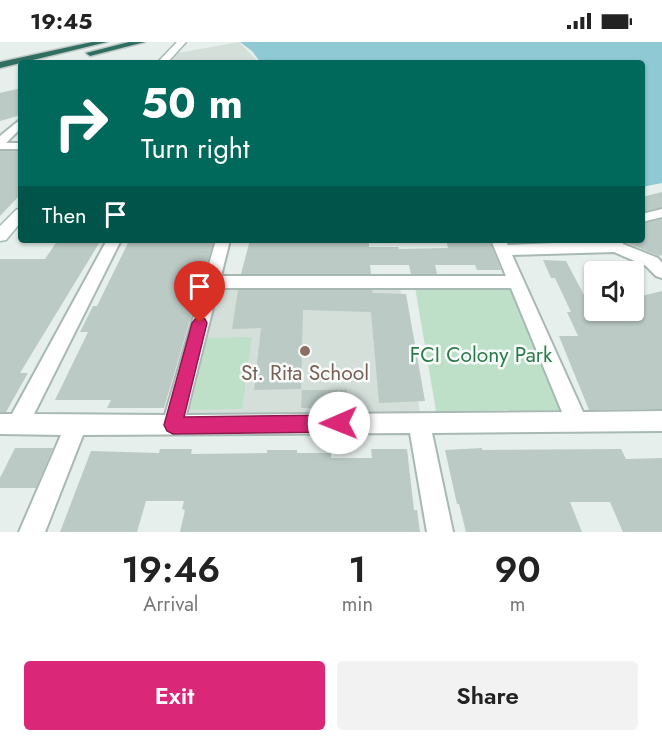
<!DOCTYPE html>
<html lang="en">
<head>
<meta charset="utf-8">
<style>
  :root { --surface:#fff; --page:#f2f2f2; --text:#222; --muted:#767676; --accent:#db2777 }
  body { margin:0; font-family:Jost,sans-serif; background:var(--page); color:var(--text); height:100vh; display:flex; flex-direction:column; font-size:22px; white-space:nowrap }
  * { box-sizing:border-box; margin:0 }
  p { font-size:20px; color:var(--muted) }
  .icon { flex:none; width:33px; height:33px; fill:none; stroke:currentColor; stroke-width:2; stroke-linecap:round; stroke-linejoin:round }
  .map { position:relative; height:490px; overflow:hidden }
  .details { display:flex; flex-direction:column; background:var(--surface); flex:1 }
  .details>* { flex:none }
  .banner { position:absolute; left:18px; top:18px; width:627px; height:183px; border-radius:6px; box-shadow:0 2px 4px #0004; background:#00695c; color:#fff; overflow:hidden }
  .tools { position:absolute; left:584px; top:219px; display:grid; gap:12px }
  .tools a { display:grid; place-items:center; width:60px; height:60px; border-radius:6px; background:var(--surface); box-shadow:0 2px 4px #0004; font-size:30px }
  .pin { position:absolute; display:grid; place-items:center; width:51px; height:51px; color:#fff; margin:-62px -26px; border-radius:50% 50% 50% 0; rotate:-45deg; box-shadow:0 0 6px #0007 }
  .pin .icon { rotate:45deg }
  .me { position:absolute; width:66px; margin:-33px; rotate:269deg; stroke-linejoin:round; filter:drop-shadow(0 0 4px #0008) }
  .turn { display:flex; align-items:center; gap:21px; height:126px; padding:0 24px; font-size:27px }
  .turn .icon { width:78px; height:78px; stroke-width:2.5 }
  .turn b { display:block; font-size:42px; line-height:51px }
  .then { display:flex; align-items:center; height:57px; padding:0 24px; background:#0003; gap:12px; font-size:22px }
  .eta { display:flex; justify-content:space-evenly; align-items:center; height:102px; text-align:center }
  .eta b { font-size:36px; font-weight:600; line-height:42px }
  .primary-button { display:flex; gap:12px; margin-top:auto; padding:12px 24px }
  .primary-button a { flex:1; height:69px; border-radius:6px; background:var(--accent); color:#fff; font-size:24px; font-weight:600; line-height:69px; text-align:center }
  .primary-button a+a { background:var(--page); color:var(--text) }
  .status { display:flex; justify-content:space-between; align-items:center; height:42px; padding:0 30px; background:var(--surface); direction:ltr }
  .status svg { height:16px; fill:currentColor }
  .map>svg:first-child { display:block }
  .built { fill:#d4dfda }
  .green { fill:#bfe0c8 }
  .water { fill:#8ec9d4 }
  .building { fill:#bbcac4 }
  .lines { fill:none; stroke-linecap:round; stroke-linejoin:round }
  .street-casing { stroke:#a8b8b2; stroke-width:4 }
  .secondary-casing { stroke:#a4bbb3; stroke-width:3 }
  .highway-casing { stroke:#c2cac8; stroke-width:3 }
  .street { fill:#fff; fill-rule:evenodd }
  .secondary { fill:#fff; fill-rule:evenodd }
  .highway { fill:#2f6f62; fill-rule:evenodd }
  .route { fill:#db2777; stroke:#8e194d; stroke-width:1.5 }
  .education-dot { fill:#8d6e63; stroke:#f7fbf9; stroke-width:2 }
  .labels { text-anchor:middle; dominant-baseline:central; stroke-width:5; stroke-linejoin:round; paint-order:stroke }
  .park-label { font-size:21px; fill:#2d7a4b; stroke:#f7fbf9 }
  .education-label { font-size:21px; fill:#785e54; stroke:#f7fbf9 }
</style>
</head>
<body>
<div class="status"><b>19:45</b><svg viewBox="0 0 49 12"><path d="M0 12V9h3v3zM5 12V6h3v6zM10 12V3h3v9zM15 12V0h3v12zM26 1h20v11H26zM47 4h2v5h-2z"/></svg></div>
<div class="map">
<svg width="662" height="490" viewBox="0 0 662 490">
  <rect width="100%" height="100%" fill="#e6efeb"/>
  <path class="built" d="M239,0l20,21h-89l8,-10z
    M214,246h186l20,125 -238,5z"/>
  <path class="green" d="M415,245l95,2 52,121 -126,1z
    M252,295l-10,72 -52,1 17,-72z"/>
  <path class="water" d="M240,0h422v141l-20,4v-124h-381l-9,-12z"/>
  <path class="building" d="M21,46v27l-21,6v-28z
    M0,109h21v43l-21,22z
    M662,150v15l-20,5v-15z
    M662,177v36l-3,1 -34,-14 -1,-2h18v-16z
    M58,198h43l-81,133h8l-22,39h-6v-153h45z
    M171,198h43l-50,168h-57l4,-8h-56l33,-68h-8l13,-26h4l31,-63h42z
    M250,198h119v7h29l1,2 49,-1 -2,-8h43l12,30h-24l-2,-5h-40l2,9h-26l-2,-9h-39l1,9h-130z
    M543,218l23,1 26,49h41v-12l29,-7v118l-73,1 -30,-74h19l-11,-24h4l-16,-34h-4z
    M238,248h134l1,3 33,1 19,107 -46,2 -8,-91 -68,-2 -2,79 -47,1 7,-62 -29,1z
    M302,348h45v18h-46z
    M15,406h38l-17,40h-36v-10z
    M482,406v2l139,-1 5,10 36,-1v74h-39l-13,-30h-40l12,30h-116l-7,-28h-2l-12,-54z
    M160,407h32l-1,5 76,-1v-3h30v3h34v5h41l-1,-9h36l7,61h3l3,22h-240l5,-22 -3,-1 2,-8h-38l-9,31h-77l31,-81 68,2z"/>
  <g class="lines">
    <defs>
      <path id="street" d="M21,77v9l-15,15h15v6h-21v-13z
        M662,167v8l-20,5v-8z
        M107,198h14l-87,174 131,1 51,-175h14l-9,36h285l-15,-36h14l3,5 114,-5 1,4 35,14 4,5v15l-6,-2 -10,-10 -32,-14 -102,3 71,157 79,-1v20l-230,2 21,99h-26l-17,-99 -327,2 -38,97h-26l42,-97 -61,-1v-20h12zM218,246h293l51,124 -376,3z"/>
      <path id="secondary" d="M177,0h9l-19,21h-10z
        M21,166v14l-15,18 -6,1v-15l16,-16z"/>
      <path id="highway" d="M92,0h15l-107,26v-6z
        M129,0h16l-55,14 -4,-3z"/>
    </defs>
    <use href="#street" class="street-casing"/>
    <use href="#secondary" class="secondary-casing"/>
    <use href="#highway" class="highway-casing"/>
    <use href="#street" class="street"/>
    <use href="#secondary" class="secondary"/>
    <use href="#highway" class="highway"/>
  </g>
  <path class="route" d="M200,275l5,2 2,4 -23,94 155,-2 6,2 2,6 -2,6 -6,3 -166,2 -6,-3 -3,-6 28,-102 3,-4z"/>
  <circle class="education-dot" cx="305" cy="309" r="6"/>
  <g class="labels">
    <g class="park-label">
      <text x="481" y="313">FCI Colony Park</text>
    </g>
    <g class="education-label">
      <text x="305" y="331">St. Rita School</text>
    </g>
  </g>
</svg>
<div class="tools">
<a><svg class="icon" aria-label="sound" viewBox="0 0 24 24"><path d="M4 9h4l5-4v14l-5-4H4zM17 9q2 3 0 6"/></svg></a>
</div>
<div class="pin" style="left:200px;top:281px;background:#d93025"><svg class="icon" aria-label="arrive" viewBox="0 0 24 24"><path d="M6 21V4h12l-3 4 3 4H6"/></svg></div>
<svg class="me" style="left:339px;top:381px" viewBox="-20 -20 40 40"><circle r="19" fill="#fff"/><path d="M0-13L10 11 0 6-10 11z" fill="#db2777"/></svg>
<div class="banner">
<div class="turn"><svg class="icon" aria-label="right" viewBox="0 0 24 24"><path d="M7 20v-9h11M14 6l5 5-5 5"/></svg><div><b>50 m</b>Turn right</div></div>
<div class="then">Then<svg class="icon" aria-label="arrive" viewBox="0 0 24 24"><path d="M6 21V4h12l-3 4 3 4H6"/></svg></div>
</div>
</div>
<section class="details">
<div class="eta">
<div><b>19:46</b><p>Arrival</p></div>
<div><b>1</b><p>min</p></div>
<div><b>90</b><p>m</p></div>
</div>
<div class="primary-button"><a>Exit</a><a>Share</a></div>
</section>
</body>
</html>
